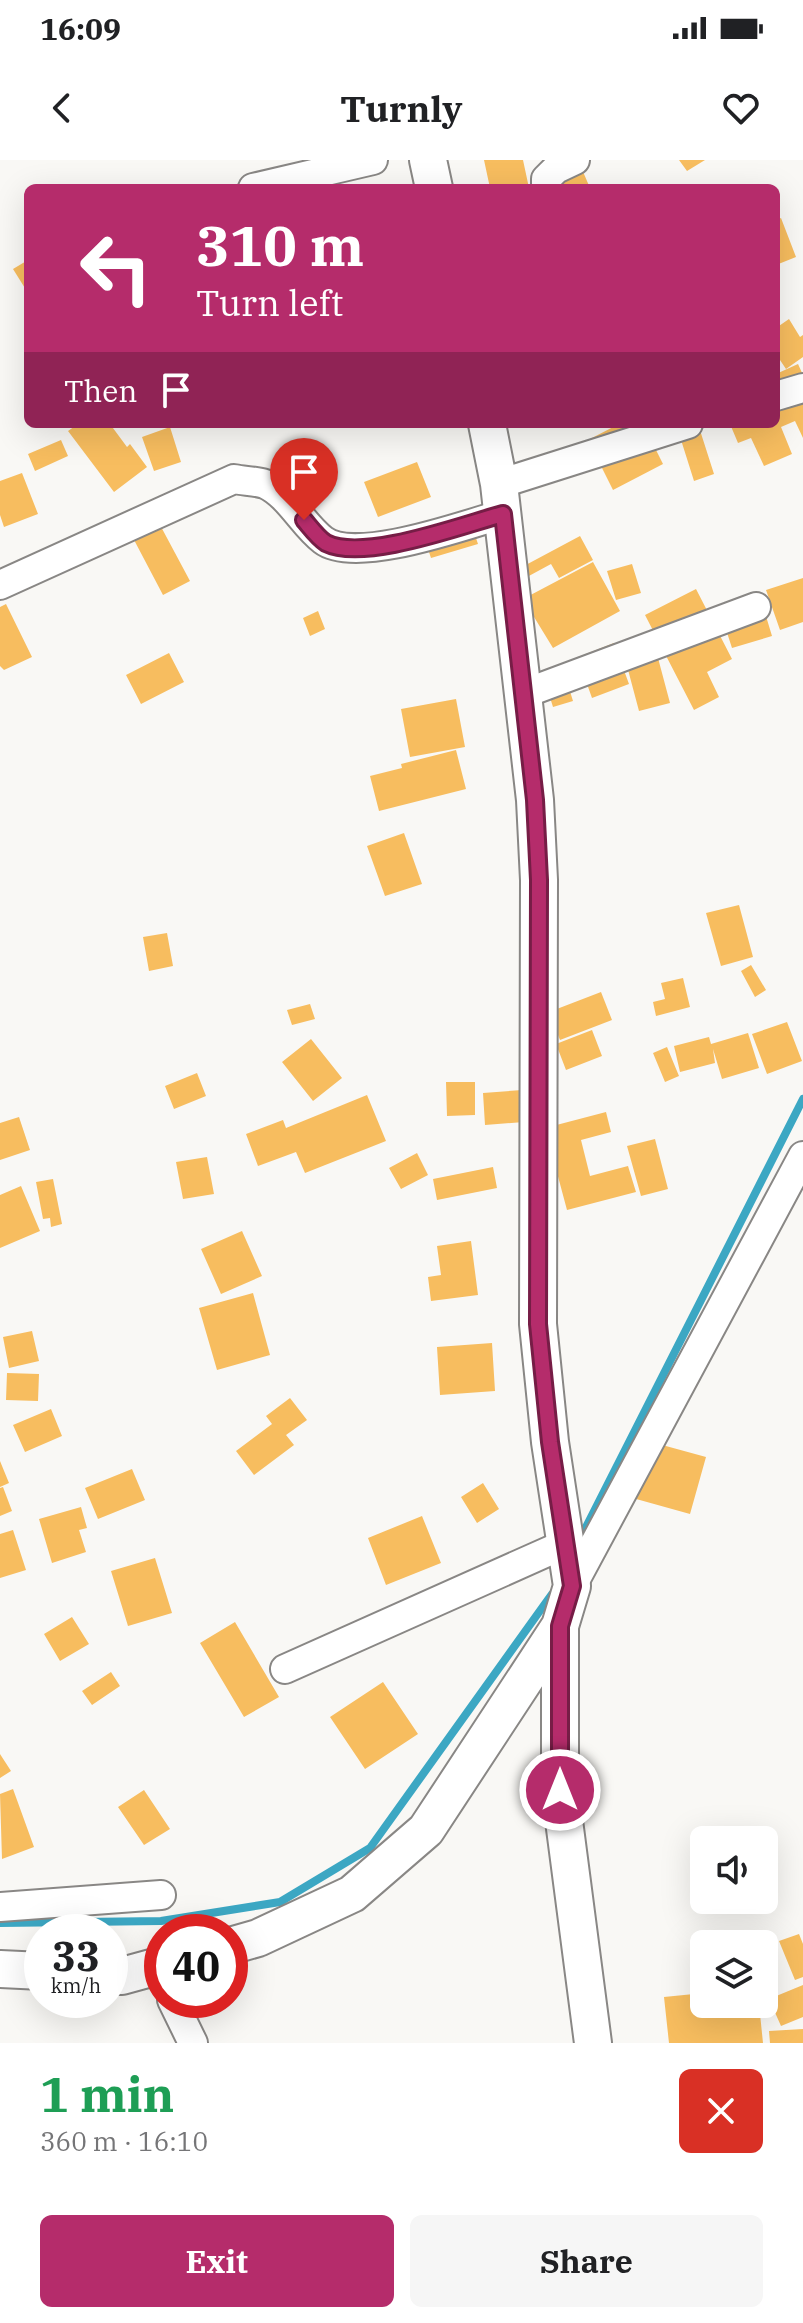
<!DOCTYPE html>
<html lang="en">
<head>
<meta charset="utf-8">
<style>
  :root { --surface:#fff; --page:#f6f6f6; --text:#202124; --muted:#757577; --accent:#b52c6b }
  body { margin:0; font-family:"IBM Plex Serif",serif; background:var(--page); color:var(--text); height:100vh; display:flex; flex-direction:column; font-size:30px; white-space:nowrap }
  * { box-sizing:border-box; margin:0 }
  p { font-size:26px; color:var(--muted) }
  .icon { flex:none; width:44px; height:44px; fill:none; stroke:currentColor; stroke-width:2; stroke-linecap:round; stroke-linejoin:round }
  .map { position:relative; height:1883px; overflow:hidden }
  .details { display:flex; flex-direction:column; background:var(--surface); flex:1 }
  .details>* { flex:none }
  .top-card { position:absolute; left:24px; top:24px; width:756px; height:244px; border-radius:12px; box-shadow:0 8px 32px #0002; background:#b52c6b; color:#fff; overflow:hidden }
  .fabs { position:absolute; left:690px; top:1666px; display:grid; gap:16px }
  .fabs a { display:grid; place-items:center; width:88px; height:88px; border-radius:12px; background:var(--surface); box-shadow:0 8px 32px #0002; font-size:40px }
  .speed { position:absolute; left:24px; top:1754px; display:flex; gap:16px; font-size:40px; font-weight:700; text-align:center }
  .speed>* { display:grid; place-content:center; width:104px; height:104px; border-radius:50%; background:var(--surface); box-shadow:0 8px 32px #0002; line-height:1 }
  .speed small { font-size:20px; font-weight:400 }
  .speed .limit { border:12px solid #d22; background:#fff; color:#111 }
  .pin { position:absolute; display:grid; place-items:center; width:68px; height:68px; color:#fff; margin:-82px -34px; border-radius:50% 50% 50% 0; rotate:-45deg; box-shadow:0 0 8px #0007 }
  .pin .icon { rotate:45deg }
  .me { position:absolute; width:88px; margin:-44px; rotate:0deg; stroke-linejoin:round; filter:drop-shadow(0 0 6px #0008) }
  .turn { display:flex; align-items:center; gap:28px; height:168px; padding:0 40px; font-size:36px }
  .turn .icon { width:104px; height:104px; stroke-width:2.5 }
  .turn b { display:block; font-size:56px; line-height:68px }
  .then { display:flex; align-items:center; height:76px; padding:0 40px; background:#0003; gap:16px; font-size:30px }
  .round { display:grid; place-items:center; flex:none; width:84px; height:84px; border-radius:12px; background:var(--page) }
  .overview { display:flex; align-items:center; justify-content:space-between; height:136px; padding:0 40px }
  h1 { font-size:48px; font-weight:700; line-height:60px; color:#1e9e55 }
  .button { display:flex; gap:16px; margin-top:auto; padding:16px 40px }
  .button a { flex:1; height:92px; border-radius:12px; background:var(--accent); color:#fff; font-size:32px; font-weight:700; line-height:92px; text-align:center }
  .button a+a { background:var(--page); color:var(--text) }
  .status { display:flex; justify-content:space-between; align-items:center; height:56px; padding:0 40px; background:var(--surface); direction:ltr }
  .status svg { height:22px; fill:currentColor }
  header { display:flex; justify-content:space-between; align-items:center; height:104px; padding:0 40px; background:var(--surface); font-size:36px; font-weight:700 }
  .map>svg:first-child { display:block }
  .lines { fill:none; stroke-linecap:round; stroke-linejoin:round }
  .stream { stroke:#3ca7c3; stroke-width:8 }
  .building { fill:#f7bd5f }
  .minor-casing { stroke:#898785; stroke-width:32 }
  .tertiary-casing { stroke:#898785; stroke-width:40 }
  .minor { stroke:#fff; stroke-width:28 }
  .tertiary { stroke:#fff; stroke-width:36 }
  .route-casing { stroke:#761d46; stroke-width:20 }
  .route { stroke:#b52c6b; stroke-width:14 }
</style>
</head>
<body>
<div class="status"><b>16:09</b><svg viewBox="0 0 49 12"><path d="M0 12V9h3v3zM5 12V6h3v6zM10 12V3h3v9zM15 12V0h3v12zM26 1h20v11H26zM47 4h2v5h-2z"/></svg></div>
<header><svg class="icon" aria-label="back" viewBox="0 0 24 24"><path d="M15 5l-7 7 7 7"/></svg>Turnly<svg class="icon" aria-label="heart" viewBox="0 0 24 24"><path d="M12 20l-8-8c-3-5 5-10 8-4 3-6 11-1 8 4z"/></svg></header>
<div class="map">
<svg width="803" height="1883" viewBox="0 0 803 1883">
  <rect width="100%" height="100%" fill="#f9f8f5"/>
  <g class="lines">
    <path class="stream" d="M582,1375l221,-436
      M0,1763l161,-2 119,-19 90,-54 182,-254"/>
  </g>
  <path class="building" d="M484,0h39l6,28h-39z
    M679,0h26l-18,11z
    M581,7l9,21h-34l-4,-9z
    M781,58l15,39 -20,8v-45z
    M28,100v33l-15,-24z
    M789,159l11,18 3,-2v22l-17,12 -10,-15v-26z
    M798,204l5,11v63l-8,-17 -14,6 11,27 -28,12 -13,-28 -13,5 -8,-19h46v-50z
    M78,264h32l17,23 3,-3 17,23 -33,25 -46,-61z
    M619,264h24l20,40 -50,26 -25,-50z
    M676,264h22l16,50 -20,7z
    M170,267l11,35 -27,9 -12,-34z
    M61,280l7,16 -33,15 -7,-17z
    M417,302l14,35 -53,20 -14,-35z
    M22,313l16,41 -34,13 -4,-12v-34z
    M469,357l9,27 -47,14 -9,-27z
    M159,363l31,58 -27,14 -30,-57z
    M580,376l13,24 -34,18 -8,-14 -24,13 -5,-10z
    M593,402l27,49 -67,37 -30,-49z
    M632,404l9,29 -25,7 -9,-29z
    M803,418v44l-23,8 -14,-40z
    M696,429l36,70 -25,13 12,25 -25,13 -49,-95z
    M759,433l13,43 -40,12 -14,-43z
    M6,444l26,53 -28,13 -4,-4v-59z
    M318,451l7,18 -15,7 -7,-18z
    M614,483l15,41 -37,14 -5,-14 -14,5 -10,-26z
    M654,483l16,60 -31,8 -16,-60z
    M169,493l15,29 -43,22 -15,-29z
    M568,525l5,16 -20,6 -5,-16z
    M456,539l9,48 -55,10 -9,-48z
    M456,590l10,39 -87,22 -9,-35 32,-8 -1,-4z
    M404,673l18,51 -37,12 -18,-50z
    M739,745l14,52 -32,9 -15,-53z
    M167,773l6,33 -24,5 -6,-34z
    M751,805l15,25 -11,7 -14,-26z
    M683,818l7,29 -34,9 -3,-14 12,-3 -4,-16z
    M601,832l11,28 -52,20 -11,-28z
    M310,844l5,15 -23,6 -5,-15z
    M787,862l15,39 -35,13 -15,-40z
    M592,870l10,26 -36,14 -10,-26z
    M748,873l11,35 -37,11 -9,-30 2,14 -35,9 -6,-26 35,-9 2,7z
    M311,879l31,39 -29,23 -31,-39z
    M667,887l12,29 -14,6 -12,-29z
    M197,913l9,23 -32,13 -9,-23z
    M446,922h29v33l-28,1z
    M522,930l2,32 -39,3 -2,-32z
    M367,935l19,46 -81,32 -9,-21 -38,14 -12,-32 37,-14 3,8z
    M606,952l5,20 -30,8 9,36 38,-10 8,26 -69,18 -22,-82z
    M19,957l11,33 -30,10v-37z
    M655,979l13,50 -27,7 -14,-50z
    M417,993l11,22 -27,14 -12,-21z
    M207,997l7,37 -31,5 -7,-37z
    M493,1007l4,21 -60,12 -4,-21z
    M53,1019l9,45 -11,3 -1,-9 -7,1 -7,-37z
    M21,1026l19,45 -40,17v-53z
    M242,1071l20,45 -41,18 -20,-45z
    M471,1081l7,54 -47,6 -3,-24 13,-2 -4,-29z
    M253,1133l17,62 -53,15 -18,-62z
    M32,1171l7,30 -30,7 -6,-31z
    M492,1183l3,48 -55,4 -3,-48z
    M7,1213l32,1 -1,27 -32,-1z
    M290,1238l17,22 -21,15 8,10 -40,30 -18,-24 36,-27 -6,-8z
    M51,1249l11,27 -37,16 -12,-27z
    M644,1280l62,17 -16,57 -61,-17z
    M0,1301l9,22 -9,4z
    M132,1309l13,31 -47,19 -13,-31z
    M483,1323l16,26 -22,14 -16,-26z
    M3,1327l9,24 -12,5v-28z
    M81,1347l6,21 -8,2 7,22 -34,11 -13,-44z
    M422,1356l19,47 -55,22 -18,-47z
    M13,1370l13,40 -26,8v-44z
    M155,1398l17,55 -44,13 -17,-55z
    M72,1457l17,27 -29,17 -16,-27z
    M235,1462l44,75 -35,20 -44,-74z
    M111,1512l9,14 -28,19 -10,-14z
    M383,1522l35,52 -53,35 -35,-52z
    M0,1594l11,17 -11,7z
    M13,1629l21,58 -32,12 -2,-65z
    M144,1630l26,39 -26,16 -26,-38z
    M736,1773l5,11h-31z
    M799,1774l4,10v33l-8,3 -16,-39z
    M704,1787v28l-10,-24z
    M803,1825v32l-22,9 -12,-27z
    M704,1833v11h55l4,39h-94l-5,-46z
    M803,1869v14h-33l-1,-12z"/>
  <g class="lines">
    <defs>
      <path id="minor" d="M253,28l120,-28
        M546,28v-9l10,-10 19,-9
        M776,236l27,-8
        M499,324l189,-60
        M0,425l234,-106c9,2 22,2 31,5 24,11 38,41 58,56 32,25 142,-15 180,-26
        M523,534l233,-87
        M572,1426l231,-430
        M285,1509l280,-125
        M0,1747l161,-12
        M172,1840l21,43"/>
      <path id="tertiary" d="M428,0l6,28
        M560,1466v164l33,253
        M230,1786l28,-8 94,-44 74,-64 134,-204 12,-40 -22,-144 -12,-118 1,-444 -4,-80 -36,-316 -12,-60
        M0,1809l42,2
        M110,1816h12l40,-11"/>
    </defs>
    <use href="#minor" class="minor-casing"/>
    <use href="#tertiary" class="tertiary-casing"/>
    <use href="#minor" class="minor"/>
    <use href="#tertiary" class="tertiary"/>
  </g>
  <g class="lines">
    <defs>
      <path id="route" d="M304,360c6,7 14,18 22,23 38,19 136,-18 177,-29l32,286 4,80 -1,444 12,118 22,144 -12,40v164"/>
    </defs>
    <use href="#route" class="route-casing"/>
    <use href="#route" class="route"/>
  </g>
</svg>
<div class="fabs">
<a><svg class="icon" aria-label="sound" viewBox="0 0 24 24"><path d="M4 9h4l5-4v14l-5-4H4zM17 9q2 3 0 6"/></svg></a>
<a><svg class="icon" aria-label="layers" viewBox="0 0 24 24"><path d="M12 4l9 5-9 5-9-5zM3 14l9 5 9-5"/></svg></a>
</div>
<div class="speed"><div>33<small>km/h</small></div><div class="limit">40</div></div>
<div class="pin" style="left:304px;top:360px;background:#d93025"><svg class="icon" aria-label="arrive" viewBox="0 0 24 24"><path d="M6 21V4h12l-3 4 3 4H6"/></svg></div>
<svg class="me" style="left:560px;top:1630px" viewBox="-20 -20 40 40"><circle r="17" fill="#b52c6b" stroke="#fff" stroke-width="3"/><path d="M0-11L8 9 0 5-8 9z" fill="#fff"/></svg>
<div class="top-card">
<div class="turn"><svg class="icon" aria-label="left" viewBox="0 0 24 24"><path d="M17 20v-9H6M10 6l-5 5 5 5"/></svg><div><b>310 m</b>Turn left</div></div>
<div class="then">Then<svg class="icon" aria-label="arrive" viewBox="0 0 24 24"><path d="M6 21V4h12l-3 4 3 4H6"/></svg></div>
</div>
</div>
<section class="details">
<div class="overview"><div><h1>1 min</h1><p>360 m · 16:10</p></div><a class="round" style="background:#d93025;color:#fff"><svg class="icon" aria-label="close" viewBox="0 0 24 24"><path d="M6 6l12 12M18 6L6 18"/></svg></a></div>
<div class="button"><a>Exit</a><a>Share</a></div>
</section>
</body>
</html>
